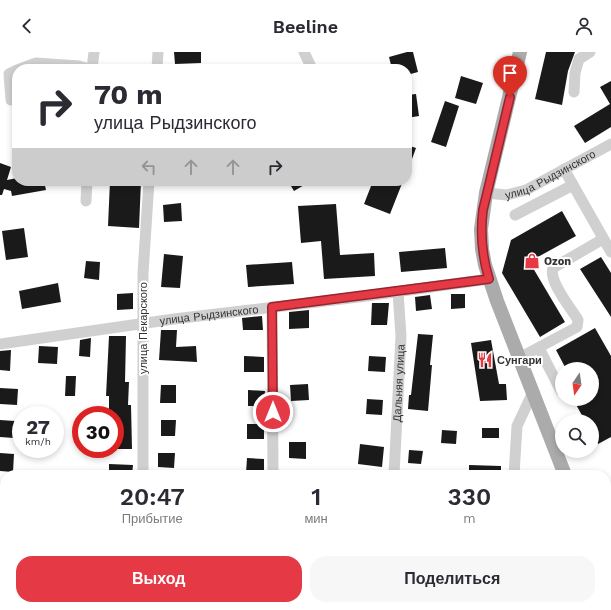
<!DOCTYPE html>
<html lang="ru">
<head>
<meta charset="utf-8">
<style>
  :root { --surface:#fff; --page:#f7f7f7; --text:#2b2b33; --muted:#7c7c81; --accent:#e63946 }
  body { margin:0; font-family:"Work Sans",sans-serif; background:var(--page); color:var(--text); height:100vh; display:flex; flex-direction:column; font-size:15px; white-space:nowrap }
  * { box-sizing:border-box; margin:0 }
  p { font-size:13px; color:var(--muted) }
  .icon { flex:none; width:22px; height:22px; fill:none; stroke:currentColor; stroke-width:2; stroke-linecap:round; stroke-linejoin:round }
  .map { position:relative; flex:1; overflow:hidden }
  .details { position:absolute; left:0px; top:418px; width:611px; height:140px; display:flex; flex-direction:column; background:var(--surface); border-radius:16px 16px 0 0; box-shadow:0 2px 6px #0003 }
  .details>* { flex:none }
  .top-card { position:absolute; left:12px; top:12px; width:400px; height:122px; border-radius:16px; box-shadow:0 2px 6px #0003; background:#fff; color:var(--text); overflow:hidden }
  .needle { width:26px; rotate:193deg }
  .buttons { position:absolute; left:555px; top:310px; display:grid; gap:8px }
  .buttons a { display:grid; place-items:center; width:44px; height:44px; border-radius:50%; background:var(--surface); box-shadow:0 2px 6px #0003; font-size:20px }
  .speed { position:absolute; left:12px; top:354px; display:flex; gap:8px; font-size:20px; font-weight:700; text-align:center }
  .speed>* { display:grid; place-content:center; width:52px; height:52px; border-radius:50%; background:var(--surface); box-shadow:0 2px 6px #0003; line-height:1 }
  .speed small { font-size:10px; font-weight:400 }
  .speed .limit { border:6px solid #d22; background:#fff; color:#111 }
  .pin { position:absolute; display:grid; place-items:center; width:34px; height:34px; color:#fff; margin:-41px -17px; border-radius:50% 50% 50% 0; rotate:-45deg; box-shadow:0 0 4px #0007 }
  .pin .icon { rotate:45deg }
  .me { position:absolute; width:44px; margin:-22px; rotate:0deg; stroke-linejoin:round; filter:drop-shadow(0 0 3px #0008) }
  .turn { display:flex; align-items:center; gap:14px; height:84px; padding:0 16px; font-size:18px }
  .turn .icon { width:52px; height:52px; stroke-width:2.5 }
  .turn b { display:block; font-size:28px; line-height:34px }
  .lanes { display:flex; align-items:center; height:38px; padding:0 16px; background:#0003; justify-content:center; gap:20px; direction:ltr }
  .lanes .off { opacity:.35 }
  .eta { display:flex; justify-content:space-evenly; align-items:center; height:68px; text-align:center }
  .eta b { font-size:24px; font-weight:600; line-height:28px }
  .primary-button { display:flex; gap:8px; margin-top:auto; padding:8px 16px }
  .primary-button a { flex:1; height:46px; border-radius:16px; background:var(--accent); color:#fff; font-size:16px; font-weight:600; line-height:46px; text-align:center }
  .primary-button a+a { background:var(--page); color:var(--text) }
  header { display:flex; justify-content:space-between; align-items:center; height:52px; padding:0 16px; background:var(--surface); font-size:18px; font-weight:600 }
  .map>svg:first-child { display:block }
  .building { fill:#1a1a1a }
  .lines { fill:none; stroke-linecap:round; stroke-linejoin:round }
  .minor { stroke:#d0d0d0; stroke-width:11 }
  .major { stroke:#ababab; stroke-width:14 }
  .route-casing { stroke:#96252e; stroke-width:10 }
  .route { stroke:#e63946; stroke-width:7 }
  .labels { text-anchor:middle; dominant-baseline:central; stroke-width:4; stroke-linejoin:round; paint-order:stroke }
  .street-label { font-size:11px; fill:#333; stroke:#fff }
  .poi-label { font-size:11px; font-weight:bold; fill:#333; stroke:#fff; text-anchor:start }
</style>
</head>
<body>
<header><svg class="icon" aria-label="back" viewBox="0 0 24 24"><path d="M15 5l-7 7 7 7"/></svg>Beeline<svg class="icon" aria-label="person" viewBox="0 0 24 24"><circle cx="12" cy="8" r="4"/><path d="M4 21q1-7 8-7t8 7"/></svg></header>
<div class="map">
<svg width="611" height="558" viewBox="0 0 611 558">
  <rect width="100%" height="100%" fill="#fff"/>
  <path class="building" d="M174,0h27v11l-26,1z
    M407,0h6l5,20 -11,3v-6h-15l-3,-12z
    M546,0h29l-7,19 -6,34 -27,-6z
    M461,24l22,7 -7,21 -21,-6z
    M611,29v46l-26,16 -11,-17 36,-22 -10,-17z
    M416,42l3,22 -12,2v-23z
    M445,49l14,5 -13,41 -15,-5z
    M407,93l9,3 -8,22h-1z
    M0,111l11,4 -4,13 10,-2v3h27l2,9 -34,6 -1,-5 -7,-2 -2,6h-2z
    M110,129h31l-2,47 -31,-2z
    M288,129h23l-17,10z
    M373,129h30l-13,33 -26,-10z
    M181,151l1,18 -18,1 -1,-17z
    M336,152l4,51 34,-2 1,23 -51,3 -3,-38 -20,2 -3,-37z
    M562,159l14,25 -40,22 -3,10 32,54 -25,15 -38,-64 9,-33z
    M24,176l4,29 -22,3 -4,-29z
    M445,196l2,20 -46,4 -2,-20z
    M164,202l19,2 -3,32 -19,-1z
    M601,205l10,16v44l-31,-48z
    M86,209l14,1 -1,18 -15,-2z
    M292,210l2,22 -46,3 -2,-22z
    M58,231l3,19 -39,7 -3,-18z
    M133,241v16l-16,1v-16z
    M451,242h14v14l-14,1z
    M430,243l2,14 -16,2 -1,-14z
    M372,251h17l-2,22h-16z
    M309,258v18l-20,1v-17z
    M262,264l1,14h-20l-1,-12z
    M595,276l16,28v81l-13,7 -6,-11v-12h-7l-12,-22h19v-30h-26l-10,-19z
    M161,278h16l-1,17 20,-1 1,16 -38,-2z
    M418,282l15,1 -3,30h2l-4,46 -20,-2 1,-14h2z
    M109,284h17l-1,46h4l-1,23h3l1,44h-17v-34h-6v-19h-3z
    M91,286l-1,19 -11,-1 1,-16z
    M491,288l8,44h7l1,16 -27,1 -9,-58z
    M39,294l19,1 -1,17 -19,-1z
    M11,298l-1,21 -10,-1v-19z
    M244,304l20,1v15h-20z
    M369,304l17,1 -1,15 -17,-1z
    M66,324h10l-1,20h-10z
    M308,332l1,16 -18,1 -1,-16z
    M161,333h15v18h-16z
    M0,336l18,1 -1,16 -17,-1z
    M248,338l17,1 -1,15h-16z
    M367,347l16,1 -1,15 -16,-1z
    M0,368l15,1 -1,17 -14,-1z
    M161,368h15l-1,16h-14z
    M247,372h17v15h-17z
    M482,376h17v10h-17z
    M442,378l15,1 -1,13 -15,-1z
    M289,390h17v17l-17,-1z
    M360,392l24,3 -2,20 -24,-3z
    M409,398l14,1 -2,13 -13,-1z
    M0,401l14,1 -1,18 -13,-1z
    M158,401h17l-1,15 -16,-1z
    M247,406l17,1v14h-18z
    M109,412l24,1 -1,10h-23z
    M469,413l32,1v9h-32z"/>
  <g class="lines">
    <g class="minor">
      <path d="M304,0l8,17"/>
      <path d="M20,17l16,-6 43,3 10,3"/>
      <path d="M92,17l2,-17"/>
      <path d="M157,17l1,-17"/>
      <path d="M574,40l1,-19 4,-14 11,-7"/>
      <path d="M11,48l-2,-26 8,-4"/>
      <path d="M564,117l47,83"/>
      <path id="s1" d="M486,141l21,2 19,-5 85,-46"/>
      <path d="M86,149l1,-20"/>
      <path d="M515,163l58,-30"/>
      <path d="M272,255l1,168"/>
      <path id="s2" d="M0,292l174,-25 185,-22 130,-18"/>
      <path d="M539,296l22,43"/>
      <path d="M519,306l58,-31 1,-7c-7,-12 -30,-39 -25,-52l50,-29"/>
      <path d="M143,423v-202l6,-92"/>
      <path id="s3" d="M394,423l7,-139 -3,-44"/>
      <path d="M514,423l3,-49 16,-34"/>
      <path d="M606,441l5,-2"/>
      <path d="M146,553v5"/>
      <path d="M269,558v-5"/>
      <path d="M387,558l1,-5"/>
      <path d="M517,558l1,-5"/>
    </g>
    <path class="major" d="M520,0l-34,141 -5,36 1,20 3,16 12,36 68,174
      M606,530l5,16"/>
  </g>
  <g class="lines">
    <defs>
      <path id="route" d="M273,360l-1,-105 217,-28c-7,-23 -9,-45 -6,-69l27,-113"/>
    </defs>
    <use href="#route" class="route-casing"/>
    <use href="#route" class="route"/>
  </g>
  <defs>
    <symbol id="shop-bare" viewBox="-9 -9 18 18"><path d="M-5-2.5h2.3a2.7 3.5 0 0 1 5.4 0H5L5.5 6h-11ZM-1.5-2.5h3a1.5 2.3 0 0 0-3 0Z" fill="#e63946" stroke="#fff" stroke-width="2.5" paint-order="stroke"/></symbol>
    <symbol id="restaurant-bare" viewBox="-9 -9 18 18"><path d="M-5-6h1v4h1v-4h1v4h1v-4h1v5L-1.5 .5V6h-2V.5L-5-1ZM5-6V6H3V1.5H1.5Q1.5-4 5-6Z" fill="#e63946" stroke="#fff" stroke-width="2.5" paint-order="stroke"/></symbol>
  </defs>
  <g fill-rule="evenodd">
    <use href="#shop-bare" x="521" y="198" width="22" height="22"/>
    <use href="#restaurant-bare" x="474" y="297" width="22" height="22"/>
  </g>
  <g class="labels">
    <g class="street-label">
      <text stroke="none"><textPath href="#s1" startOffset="69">улица Рыдзинского</textPath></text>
      <text stroke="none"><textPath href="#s2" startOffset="211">улица Рыдзинского</textPath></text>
      <text transform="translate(143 276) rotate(-90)">улица Пекарского</text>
      <text stroke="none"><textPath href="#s3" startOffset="92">Дальняя улица</textPath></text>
    </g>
    <g class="poi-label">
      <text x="544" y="209">Ozon</text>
      <text x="497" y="308">Сунгари</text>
    </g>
  </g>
</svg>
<div class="buttons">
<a><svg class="needle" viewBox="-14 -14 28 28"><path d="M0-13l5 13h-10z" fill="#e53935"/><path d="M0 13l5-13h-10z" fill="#7c7c81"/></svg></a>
<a><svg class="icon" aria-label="search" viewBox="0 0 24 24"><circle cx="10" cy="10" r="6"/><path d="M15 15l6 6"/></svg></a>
</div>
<div class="speed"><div>27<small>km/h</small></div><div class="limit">30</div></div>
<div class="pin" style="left:510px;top:45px;background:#d93025"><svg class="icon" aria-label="arrive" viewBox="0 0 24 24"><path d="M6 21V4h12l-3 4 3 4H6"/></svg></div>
<svg class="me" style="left:273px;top:360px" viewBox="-20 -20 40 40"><circle r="17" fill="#e63946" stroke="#fff" stroke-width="3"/><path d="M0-11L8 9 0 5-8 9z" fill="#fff"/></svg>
<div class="top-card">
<div class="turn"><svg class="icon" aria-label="right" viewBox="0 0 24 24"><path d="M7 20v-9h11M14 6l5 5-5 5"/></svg><div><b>70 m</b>улица Рыдзинского</div></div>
<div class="lanes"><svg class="icon off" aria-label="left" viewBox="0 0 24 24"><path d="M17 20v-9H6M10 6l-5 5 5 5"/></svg><svg class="icon off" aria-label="ahead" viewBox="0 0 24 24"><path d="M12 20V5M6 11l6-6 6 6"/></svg><svg class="icon off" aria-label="ahead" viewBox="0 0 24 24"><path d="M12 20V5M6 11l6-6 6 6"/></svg><svg class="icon" aria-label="right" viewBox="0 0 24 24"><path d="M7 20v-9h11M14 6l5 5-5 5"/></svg></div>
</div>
<section class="details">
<div class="eta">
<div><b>20:47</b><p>Прибытие</p></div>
<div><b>1</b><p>мин</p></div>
<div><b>330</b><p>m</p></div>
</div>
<div class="primary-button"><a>Выход</a><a>Поделиться</a></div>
</section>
</div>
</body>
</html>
